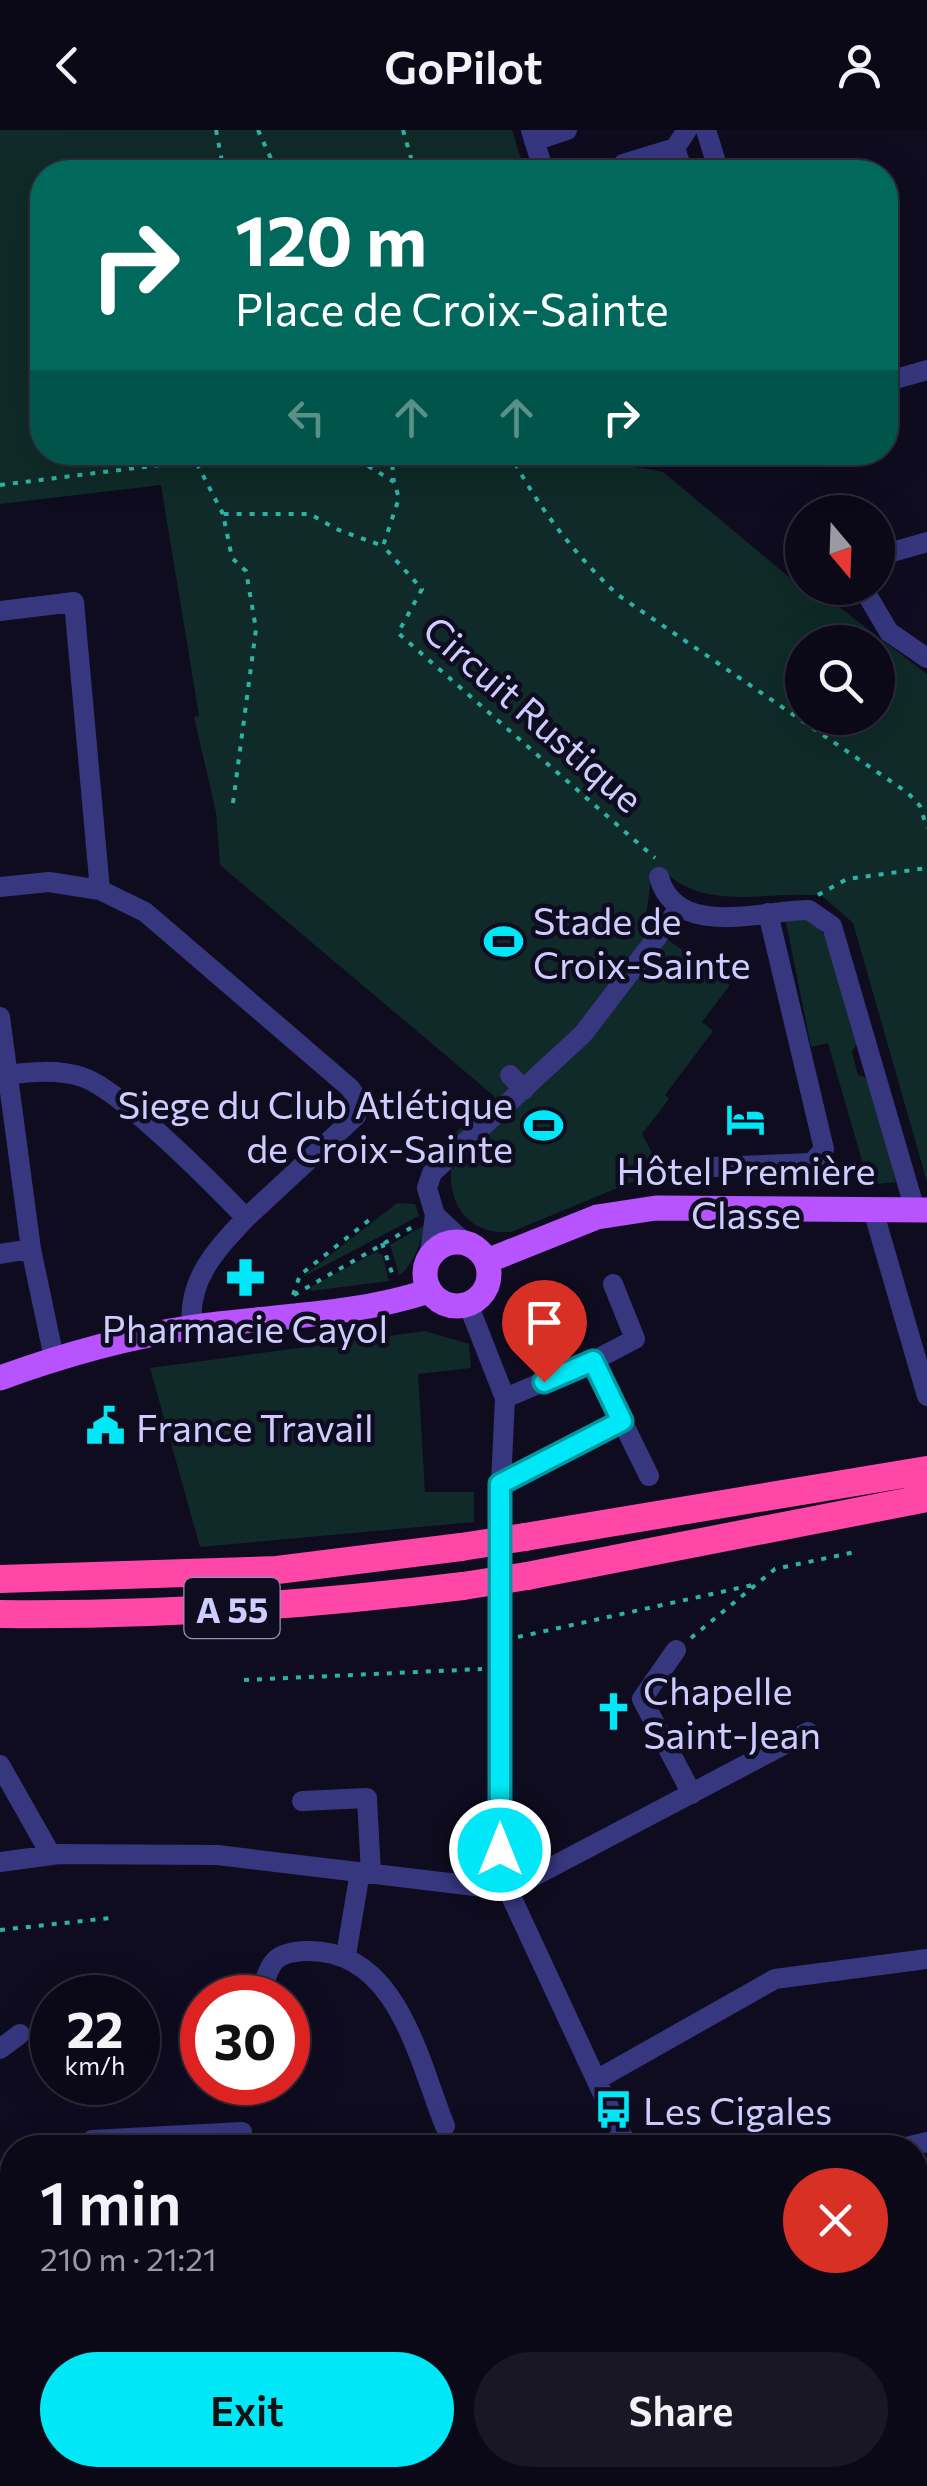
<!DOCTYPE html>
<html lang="en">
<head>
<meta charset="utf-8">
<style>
  :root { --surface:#0b0918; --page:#191725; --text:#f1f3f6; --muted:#9a9aa2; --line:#2b2a37; --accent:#00e8f7 }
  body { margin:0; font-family:Commissioner,sans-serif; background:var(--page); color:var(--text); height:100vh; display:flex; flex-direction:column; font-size:38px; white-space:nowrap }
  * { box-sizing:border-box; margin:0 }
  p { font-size:32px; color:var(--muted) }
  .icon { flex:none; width:55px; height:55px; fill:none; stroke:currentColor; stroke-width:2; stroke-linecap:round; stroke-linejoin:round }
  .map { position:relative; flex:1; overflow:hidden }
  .details { position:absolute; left:0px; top:2005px; width:928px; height:352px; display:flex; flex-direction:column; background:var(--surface); border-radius:40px 40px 0 0; box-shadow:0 10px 40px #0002,0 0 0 2px var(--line) }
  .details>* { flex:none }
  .guide { position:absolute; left:30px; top:30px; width:868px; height:305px; border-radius:40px; box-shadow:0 10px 40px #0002,0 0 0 2px var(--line); background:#00695c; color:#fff; overflow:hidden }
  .needle { width:65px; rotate:161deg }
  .controls { position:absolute; left:785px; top:365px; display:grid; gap:20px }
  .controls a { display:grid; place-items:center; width:110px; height:110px; border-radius:50%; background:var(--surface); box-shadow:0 10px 40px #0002,0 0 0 2px var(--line); font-size:50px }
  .speed { position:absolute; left:30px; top:1845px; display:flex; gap:20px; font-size:50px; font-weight:700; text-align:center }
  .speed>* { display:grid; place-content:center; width:130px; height:130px; border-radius:50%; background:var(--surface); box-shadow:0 10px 40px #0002,0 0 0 2px var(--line); line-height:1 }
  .speed small { font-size:25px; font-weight:400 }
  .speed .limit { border:15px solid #d22; background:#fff; color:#111 }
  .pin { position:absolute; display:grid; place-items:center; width:85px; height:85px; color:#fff; margin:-102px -42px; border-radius:50% 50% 50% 0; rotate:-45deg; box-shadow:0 0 10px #0007 }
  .pin .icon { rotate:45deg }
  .me { position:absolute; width:110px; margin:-55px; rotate:0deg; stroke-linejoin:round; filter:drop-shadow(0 0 8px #0008) }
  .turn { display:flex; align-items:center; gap:35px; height:210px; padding:0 40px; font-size:45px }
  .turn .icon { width:130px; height:130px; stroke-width:2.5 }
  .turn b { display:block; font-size:70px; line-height:85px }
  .lanes { display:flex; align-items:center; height:95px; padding:0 40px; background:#0003; justify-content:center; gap:50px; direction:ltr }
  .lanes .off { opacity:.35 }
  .round { display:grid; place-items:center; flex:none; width:105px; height:105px; border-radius:52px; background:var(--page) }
  .summary { display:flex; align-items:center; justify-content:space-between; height:170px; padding:0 40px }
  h1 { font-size:60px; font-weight:600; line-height:75px }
  .primary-button { display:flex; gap:20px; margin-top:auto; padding:20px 40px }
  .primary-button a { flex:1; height:115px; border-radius:60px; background:var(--accent); color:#111; font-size:40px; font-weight:600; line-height:115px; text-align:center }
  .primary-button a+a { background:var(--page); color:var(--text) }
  header { display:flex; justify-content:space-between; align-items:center; height:130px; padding:0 40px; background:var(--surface); font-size:45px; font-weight:600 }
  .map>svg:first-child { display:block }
  .green { fill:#0f2a28; fill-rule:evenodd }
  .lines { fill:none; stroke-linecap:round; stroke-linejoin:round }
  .path { stroke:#2cb3a5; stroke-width:4; stroke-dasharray:5 8; stroke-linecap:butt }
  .minor { stroke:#373780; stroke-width:20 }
  .major { stroke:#b753ff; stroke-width:25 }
  .highway { stroke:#ff47a7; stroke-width:28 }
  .highway-bridge { stroke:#ff47a7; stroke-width:28 }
  .route-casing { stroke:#0097a1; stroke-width:25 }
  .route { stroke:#00e8f7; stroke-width:18 }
  .labels { text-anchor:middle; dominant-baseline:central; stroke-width:9; stroke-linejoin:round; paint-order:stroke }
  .shield { fill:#0f0c20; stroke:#9592bc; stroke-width:2.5 }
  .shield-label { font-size:35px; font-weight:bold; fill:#cfccff }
  .street-label { font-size:38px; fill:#cfccff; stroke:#0f0c20 }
  .poi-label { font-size:38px; fill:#cfccff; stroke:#0f0c20; text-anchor:start }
</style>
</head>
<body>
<header><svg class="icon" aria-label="back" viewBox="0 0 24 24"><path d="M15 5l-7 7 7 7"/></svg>GoPilot<svg class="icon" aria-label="person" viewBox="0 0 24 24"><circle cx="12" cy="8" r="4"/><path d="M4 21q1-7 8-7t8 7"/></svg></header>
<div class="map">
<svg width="927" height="2356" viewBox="0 0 927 2356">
  <rect width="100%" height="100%" fill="#0f0c20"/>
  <path class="green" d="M0,0h512l13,42h-483v280l573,1 15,13 33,6 139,116h12l113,86v508l-74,-259 -31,-27c-52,-6 -108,15 -153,-20l-18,4 -6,43 85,62 -28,37 11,9 -48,64 4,4 -27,35 19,36 -150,62c-40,3 -62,-24 -60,-62l19,-19 -15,-18 39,-37 -274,-231 -4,-53 -22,-95 5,-1 -38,-231 -161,19zM802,512h76v76h-76z
    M785,787l27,3 16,19 31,101 -7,12 6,23 11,3 27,104 -27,3 -41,-142 -17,4z
    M397,1073l18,1 4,12 -118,62z
    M423,1096c1,13 -13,44 -24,49l-9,-30z
    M376,1122l6,2 7,27 -78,10 1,-5z
    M425,1201l44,13 2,24 -53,6 7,118h49v30l-274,25 -50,-179z"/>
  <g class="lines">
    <path class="path" d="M216,0l8,42
      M258,0l19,42
      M403,0l12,42
      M191,322l32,62
      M346,322l48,30 5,16 -16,48 39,43 -24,44 257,225
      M391,322l3,30
      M509,322c28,54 65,102 109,143l290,198 12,13 7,22
      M0,355l192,-24
      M233,673l23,-174 -10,-58 -14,-13 -9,-44h87l26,15 47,17
      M818,765l29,-16 80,-11
      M382,1113l11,33
      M293,1165l7,-20 73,-58
      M294,1165l122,-70
      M518,1507l239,-53
      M691,1508l84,-69 80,-17
      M244,1550l238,-11
      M0,1800l110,-12
      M212,2345l5,11"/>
    <path class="minor" d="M531,0l13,42
      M706,0l13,42
      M534,11l33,-11
      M620,42l3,-8 52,-16
      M683,42l-8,-24 12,-18
      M885,252l42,-12
      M878,426l49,-14
      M863,458l26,44 38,26
      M0,481l74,-9 26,288
      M659,747c17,63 104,33 150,33l23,16 83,284
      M0,757l49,-5 51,8 45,22 205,176 9,13 -3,15 -110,102
      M0,887l31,232 23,109
      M5,945c26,-3 52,-6 77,2 38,12 133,109 164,141 -30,32 -59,62 -54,109
      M510,945l14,15
      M711,1037l101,-4 12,-14 -56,-236
      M873,1080l54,186
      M435,1085l-8,-27 5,-15 151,-139 97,-127
      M0,1124l31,-5
      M429,1129l6,-44 30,28
      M468,1174l37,94 -4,86 -1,366 8,40 120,258
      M593,1231l42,-22 -22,-55
      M622,1291l27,55
      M501,1354l121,-63 -29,-60 -88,37
      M676,1520l-34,49 50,95
      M0,1635l51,90
      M302,1671l65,-3 4,76
      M0,1732l59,-8 158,1 291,35 300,-158
      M346,1825l14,-83
      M262,1861c8,-30 13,-39 45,-40 90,-2 111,108 138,175
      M0,1919l20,-15
      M598,1949l177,-100 152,-20
      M91,2018l1,-8 150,-8
      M902,2018l25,-6
      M915,2151l12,-5
      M0,2209l12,-2
      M92,2345h2
      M370,2345l2,11
      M404,2345v11
      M573,2356l5,-11
      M688,2356l25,-11
      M790,2356l20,-11"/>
    <path class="major" d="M425 1144a32 32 0 1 1 64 0a32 32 0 1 1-64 0Z
      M487,1131l110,-44 59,-9 271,2
      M0,1248c63,-23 127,-41 194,-51 78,-11 160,-11 235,-36"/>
    <path class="highway" d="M525,1407l402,-67
      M527,1446l400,-78
      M0,1449l277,-9 184,-23
      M0,1484c155,2 309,-9 463,-28"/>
    <path class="highway-bridge" d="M461,1417l64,-10
      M463,1456l64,-10"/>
  </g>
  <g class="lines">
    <defs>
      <path id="route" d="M500,1720v-366l122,-63 -29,-60 -49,21"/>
    </defs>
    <use href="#route" class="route-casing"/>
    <use href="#route" class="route"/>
  </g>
  <defs>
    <symbol id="stadium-bare" viewBox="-9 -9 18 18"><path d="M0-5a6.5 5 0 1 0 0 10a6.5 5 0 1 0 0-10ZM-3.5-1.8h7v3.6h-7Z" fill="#00e8f7" stroke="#0f0c20" stroke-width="2.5" paint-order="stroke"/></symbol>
    <symbol id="hotel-bare" viewBox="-9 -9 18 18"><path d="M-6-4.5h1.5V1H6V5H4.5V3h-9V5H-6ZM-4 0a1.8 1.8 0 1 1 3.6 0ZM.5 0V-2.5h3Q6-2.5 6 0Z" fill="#00e8f7" stroke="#0f0c20" stroke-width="2.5" paint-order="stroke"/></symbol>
    <symbol id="pharmacy-bare" viewBox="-9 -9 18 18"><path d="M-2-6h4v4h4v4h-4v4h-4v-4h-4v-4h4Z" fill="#00e8f7" stroke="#0f0c20" stroke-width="2.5" paint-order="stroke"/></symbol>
    <symbol id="civic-bare" viewBox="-9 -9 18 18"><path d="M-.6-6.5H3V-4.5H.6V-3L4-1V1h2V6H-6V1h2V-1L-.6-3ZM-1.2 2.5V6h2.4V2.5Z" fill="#00e8f7" stroke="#0f0c20" stroke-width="2.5" paint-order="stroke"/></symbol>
    <symbol id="church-bare" viewBox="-9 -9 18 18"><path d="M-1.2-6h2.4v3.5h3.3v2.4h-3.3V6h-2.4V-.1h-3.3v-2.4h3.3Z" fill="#00e8f7" stroke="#0f0c20" stroke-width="2.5" paint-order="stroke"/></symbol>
    <symbol id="bus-bare" viewBox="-9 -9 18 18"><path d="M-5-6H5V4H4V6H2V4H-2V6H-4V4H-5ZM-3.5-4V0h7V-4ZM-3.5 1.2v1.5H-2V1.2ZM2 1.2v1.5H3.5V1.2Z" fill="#00e8f7" stroke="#0f0c20" stroke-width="2.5" paint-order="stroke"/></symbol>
  </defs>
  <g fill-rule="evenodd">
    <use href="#stadium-bare" x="476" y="784" width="55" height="55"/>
    <use href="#hotel-bare" x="718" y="962" width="55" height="55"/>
    <use href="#stadium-bare" x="516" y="968" width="55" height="55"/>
    <use href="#pharmacy-bare" x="218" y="1120" width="55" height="55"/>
    <use href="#civic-bare" x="78" y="1268" width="55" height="55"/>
    <use href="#church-bare" x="586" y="1554" width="55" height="55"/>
    <use href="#bus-bare" x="586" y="1952" width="55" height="55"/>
  </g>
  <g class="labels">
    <rect class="shield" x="184.5" y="1448" width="95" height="60" rx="8"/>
    <g class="shield-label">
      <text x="232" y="1478">A 55</text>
    </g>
    <g class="street-label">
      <text transform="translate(534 583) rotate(41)">Circuit Rustique</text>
    </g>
    <g class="poi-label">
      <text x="533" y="789">Stade de<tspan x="533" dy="44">Croix-Sainte</tspan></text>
      <text x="513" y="973" text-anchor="end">Siege du Club Atlétique<tspan x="513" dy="44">de Croix-Sainte</tspan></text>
      <text x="746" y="1039" text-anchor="middle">Hôtel Première<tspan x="746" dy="44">Classe</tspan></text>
      <text x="245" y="1197" text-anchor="middle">Pharmacie Cayol</text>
      <text x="136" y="1296">France Travail</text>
      <text x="643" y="1559">Chapelle<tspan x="643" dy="44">Saint-Jean</tspan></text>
      <text x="643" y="1979">Les Cigales</text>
    </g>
  </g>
</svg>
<div class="controls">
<a><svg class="needle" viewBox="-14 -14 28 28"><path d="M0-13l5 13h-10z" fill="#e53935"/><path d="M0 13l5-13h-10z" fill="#9a9aa2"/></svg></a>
<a><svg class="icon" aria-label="search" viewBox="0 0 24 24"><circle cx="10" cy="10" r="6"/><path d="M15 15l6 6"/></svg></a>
</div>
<div class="speed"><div>22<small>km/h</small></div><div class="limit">30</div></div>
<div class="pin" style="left:544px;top:1252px;background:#d93025"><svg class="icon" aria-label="arrive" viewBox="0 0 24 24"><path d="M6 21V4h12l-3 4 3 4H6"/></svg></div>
<svg class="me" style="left:500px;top:1720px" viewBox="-20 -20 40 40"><circle r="17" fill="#00e8f7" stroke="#fff" stroke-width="3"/><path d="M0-11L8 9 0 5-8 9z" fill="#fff"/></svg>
<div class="guide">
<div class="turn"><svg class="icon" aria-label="right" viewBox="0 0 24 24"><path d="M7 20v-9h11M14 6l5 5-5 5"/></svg><div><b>120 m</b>Place de Croix-Sainte</div></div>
<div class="lanes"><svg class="icon off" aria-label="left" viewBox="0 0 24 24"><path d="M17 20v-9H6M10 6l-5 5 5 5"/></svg><svg class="icon off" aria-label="ahead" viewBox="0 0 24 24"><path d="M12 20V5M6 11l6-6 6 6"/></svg><svg class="icon off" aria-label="ahead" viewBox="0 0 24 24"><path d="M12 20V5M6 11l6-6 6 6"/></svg><svg class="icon" aria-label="right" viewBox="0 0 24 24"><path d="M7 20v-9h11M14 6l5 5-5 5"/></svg></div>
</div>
<section class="details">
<div class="summary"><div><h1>1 min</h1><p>210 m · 21:21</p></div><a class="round" style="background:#d93025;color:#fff"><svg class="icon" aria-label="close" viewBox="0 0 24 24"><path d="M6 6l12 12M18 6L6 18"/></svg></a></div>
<div class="primary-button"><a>Exit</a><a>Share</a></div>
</section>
</div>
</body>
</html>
